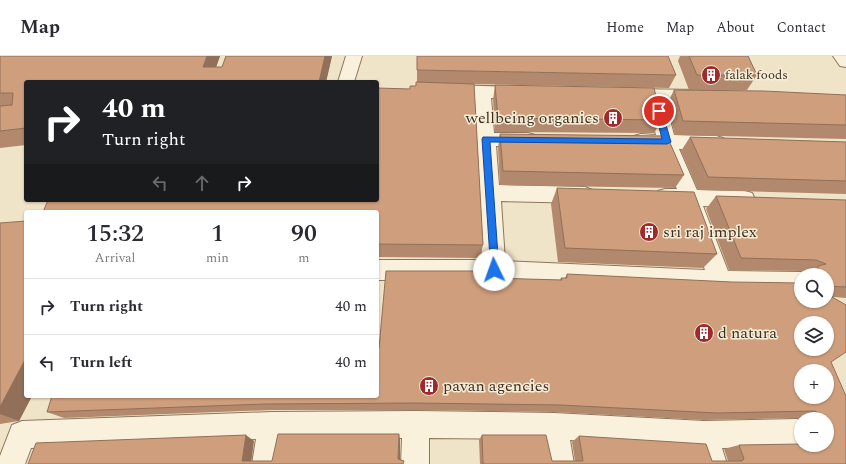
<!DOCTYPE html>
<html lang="en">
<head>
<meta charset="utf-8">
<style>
  :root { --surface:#fff; --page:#f7f7f7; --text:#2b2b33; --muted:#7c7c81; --line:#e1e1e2 }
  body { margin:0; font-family:Spectral,serif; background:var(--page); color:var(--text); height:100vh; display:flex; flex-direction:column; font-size:15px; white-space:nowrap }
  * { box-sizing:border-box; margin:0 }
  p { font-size:13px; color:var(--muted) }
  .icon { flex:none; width:22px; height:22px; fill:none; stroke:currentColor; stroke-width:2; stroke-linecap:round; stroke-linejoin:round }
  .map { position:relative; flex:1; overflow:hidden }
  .details { position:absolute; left:24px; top:154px; width:355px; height:188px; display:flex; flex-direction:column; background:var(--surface); border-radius:4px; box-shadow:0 1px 3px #0004 }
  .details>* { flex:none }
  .hud { position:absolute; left:24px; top:24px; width:355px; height:122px; border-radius:4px; box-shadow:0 1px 3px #0004; background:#202124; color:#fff; overflow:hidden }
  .tools { position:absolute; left:794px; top:212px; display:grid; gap:8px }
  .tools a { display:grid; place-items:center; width:40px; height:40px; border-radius:50%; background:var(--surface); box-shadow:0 1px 3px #0004; font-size:20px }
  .pin { position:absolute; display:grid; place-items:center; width:34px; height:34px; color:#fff; margin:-17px; border:2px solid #fff; border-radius:50%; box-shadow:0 1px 4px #0007 }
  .me { position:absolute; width:44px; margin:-22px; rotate:357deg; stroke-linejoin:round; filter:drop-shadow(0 0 3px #0008) }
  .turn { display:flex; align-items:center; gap:14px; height:84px; padding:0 12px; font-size:18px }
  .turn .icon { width:52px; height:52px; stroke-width:2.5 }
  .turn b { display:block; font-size:28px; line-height:34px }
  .lanes { display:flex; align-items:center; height:38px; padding:0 12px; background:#0003; justify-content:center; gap:20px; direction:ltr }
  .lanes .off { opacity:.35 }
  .eta { display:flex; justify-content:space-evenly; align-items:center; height:68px; text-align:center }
  .eta b { font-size:24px; font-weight:600; line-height:28px }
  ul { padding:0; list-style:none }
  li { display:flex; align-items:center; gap:12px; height:56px; padding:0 12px; border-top:1px solid var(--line) }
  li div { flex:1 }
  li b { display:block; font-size:15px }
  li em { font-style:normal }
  header { display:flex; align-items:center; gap:24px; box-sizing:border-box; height:56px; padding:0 20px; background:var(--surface); border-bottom:1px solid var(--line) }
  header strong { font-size:19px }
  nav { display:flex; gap:22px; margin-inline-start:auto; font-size:14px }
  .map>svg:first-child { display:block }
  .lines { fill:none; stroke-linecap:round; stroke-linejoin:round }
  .minor-casing { stroke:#8d765c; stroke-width:2 }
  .minor { fill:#faf1dc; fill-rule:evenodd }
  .wall { fill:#b2896c }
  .shaded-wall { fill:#916f58 }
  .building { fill:#cf9f7d; stroke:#916f58; fill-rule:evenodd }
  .route { fill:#1a73e8; stroke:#114b97 }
  .labels { text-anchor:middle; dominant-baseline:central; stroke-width:3; stroke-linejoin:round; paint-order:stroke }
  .far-poi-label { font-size:13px; fill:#3d2e20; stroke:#f7eed8; text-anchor:start }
  .poi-label { font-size:16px; fill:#3d2e20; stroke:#f7eed8; text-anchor:start }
</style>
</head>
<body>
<header>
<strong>Map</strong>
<nav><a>Home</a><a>Map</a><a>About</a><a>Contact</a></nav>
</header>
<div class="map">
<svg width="846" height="408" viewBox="0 0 846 408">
  <rect width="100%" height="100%" fill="#f0e4c8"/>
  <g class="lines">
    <defs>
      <path id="minor" d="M346,0h16l-8,26h-16z
        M833,0h13v11l-6,-1z
        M445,29l80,2 6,2 3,4 -3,4 -6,2 -34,-1 3,35h34l7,2 2,5 -2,5 -7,2 -32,-1 3,39 86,2 7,3 3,5 -3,5 -7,3 -84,-2 4,60 200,9 -22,-65h-18l-7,-2 -3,-6 3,-6 7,-2h12l-17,-41h-19l-7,-2 -2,-5 2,-5 7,-2 15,1 -8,-34h-21l-6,-2 -3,-4 3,-4 6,-2 73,1 6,2 3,4 -3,4 -6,2 -35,-1 9,34 42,1 7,2 2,5 -2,5 -7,2 -37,-1 18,41 48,1 7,2 3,6 -3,6 -7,2 -42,-1 25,65 73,1 8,3h-8v17l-81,-1 -226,-11h-117v-20h105l-8,-163h-29l-6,-2 -2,-4 2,-4z
        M416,355l138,2 150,8 93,-2 4,2v24l-4,2 -75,1 5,16h-28l-5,-16 -124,-8 4,24h-28l-4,-25 -113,-1v26h-28l1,-26h-118l-4,26h-28l4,-25 -225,9 -6,16h-25v-8l12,-31 10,-4 250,-9z"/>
    </defs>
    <use href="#minor" class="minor-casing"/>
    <use href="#minor" class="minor"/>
  </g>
  <path class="wall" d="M0,0h220l-4,11h6l4,-11h106l-6,26h-300v63l-26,3z
    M680,0h68l9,19 -10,15h-58l-11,-29z
    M417,14l259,5 -7,13 -195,-4 9,161 -3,13 -103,-1v-57l33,-111 6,-3 1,-4z
    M495,29l167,35 -8,13 -159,-1 -2,-32z
    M674,34l172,5v44l-171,-4 -8,-31z
    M500,78l184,41 -9,13 -175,-3 -2,-37z
    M690,81l156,5v52l-148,-4 -17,-39z
    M557,132l160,66 -14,14 -145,-6 -7,-58z
    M716,140l130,4v98l-12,-1 -3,65 15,102h-366l-1,-24 3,-5 70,26h23l-3,-19 7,-6 133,25h16l-4,-12 15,-4h88v-26h-26v1l-4,-2 -93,2 -150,-8 -138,-2h-144l-208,8 -17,-6 332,-64 113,-70 68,2 1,-2h4l2,-4 260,27v-26h-22l2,-2 -5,-2 -73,-1 -23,-61z
    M0,167l26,173h6l-13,25 -19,3z"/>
  <path class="shaded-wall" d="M207,0h13l-9,26 -8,-15z
    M325,0h7l-6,26h-7z
    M26,302v38h6l-13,25 -19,-7v-7z
    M399,378l1,6v24l-2,-5z
    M246,379l8,6 -3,23 -9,-3z"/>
  <path class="building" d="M0,0h207l-4,11h19l4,-11h99l-6,26h-293v46l-26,3v-25l12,-1 1,-12h-13z
    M417,0h251l8,19 -259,-5z
    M689,0h59l9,19h-60z
    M416,26l58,2 9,161 -106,-1v-32h-334l5,-12h329v-112l33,1v-3h6z
    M495,29l159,3 8,32 -164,-2z
    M674,34l90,1 82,4v30l-163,-4z
    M500,78l167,2 17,39 -181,-4z
    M690,81l156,5v39l-138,-4z
    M557,132l137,4 23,62 -152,-6z
    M716,140l130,4v87l-19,-1v-11h-9v-9l8,-2 -10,-4 -75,-2z
    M26,165v137l-26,49v-184z
    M386,215h105l1,7 70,2 -1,-2h6v-4l165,8 69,1v18h26v-7l19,11v47l-15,10 15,34v68h-363l-1,-29h64l6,26h31l-4,-25 127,8 6,17h30l2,-2 -5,-14 62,-1v1h26v-26h-6v-4l-6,-4 -98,2 -157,-8 -144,-2 -151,1 -218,8 5,-16h325v-48h2zM801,267h26v26h-26zM801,315h26v26h-26z
    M278,378h121l-1,25 6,2 -1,3h-375l8,-21 210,-8 -4,26h30z"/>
  <path class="route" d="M659,53l3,2 9,31 -4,2 -177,-2 9,128 -2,3h-6l-9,-134 1,-2 179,2 -7,-28z"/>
  <defs>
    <symbol id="building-disc" viewBox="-11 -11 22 22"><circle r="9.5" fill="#9e2a2b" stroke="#f7eed8"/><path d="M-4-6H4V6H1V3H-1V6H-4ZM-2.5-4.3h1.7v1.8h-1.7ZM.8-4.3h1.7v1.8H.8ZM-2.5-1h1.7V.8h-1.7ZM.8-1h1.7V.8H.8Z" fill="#fff"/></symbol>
  </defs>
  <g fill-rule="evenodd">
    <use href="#building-disc" x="700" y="8" width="22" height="22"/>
    <use href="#building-disc" x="602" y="51" width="22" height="22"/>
    <use href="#building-disc" x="638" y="165" width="22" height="22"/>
    <use href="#building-disc" x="693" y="266" width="22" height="22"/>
    <use href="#building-disc" x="418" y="319" width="22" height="22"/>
  </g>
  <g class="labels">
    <g class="far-poi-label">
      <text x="725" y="19">falak foods</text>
    </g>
    <g class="poi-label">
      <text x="599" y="62" text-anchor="end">wellbeing organics</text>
      <text x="663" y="176">sri raj implex</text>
      <text x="718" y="277">d natura</text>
      <text x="443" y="330">pavan agencies</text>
    </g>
  </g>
</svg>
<div class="tools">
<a><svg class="icon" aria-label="search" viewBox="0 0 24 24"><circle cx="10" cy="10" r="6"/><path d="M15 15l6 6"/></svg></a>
<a><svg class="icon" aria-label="layers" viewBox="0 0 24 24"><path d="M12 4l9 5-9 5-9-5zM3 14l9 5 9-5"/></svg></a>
<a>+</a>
<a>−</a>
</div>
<div class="pin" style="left:659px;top:55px;background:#d93025"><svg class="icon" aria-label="arrive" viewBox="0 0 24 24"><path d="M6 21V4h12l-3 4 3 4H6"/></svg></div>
<svg class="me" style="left:494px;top:214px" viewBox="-20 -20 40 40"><circle r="19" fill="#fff"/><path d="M0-13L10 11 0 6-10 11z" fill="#1a73e8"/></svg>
<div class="hud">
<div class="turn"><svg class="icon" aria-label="right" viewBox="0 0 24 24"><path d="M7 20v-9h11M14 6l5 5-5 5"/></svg><div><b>40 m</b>Turn right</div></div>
<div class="lanes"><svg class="icon off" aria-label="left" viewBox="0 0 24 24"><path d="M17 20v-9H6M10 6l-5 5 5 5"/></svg><svg class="icon off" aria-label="ahead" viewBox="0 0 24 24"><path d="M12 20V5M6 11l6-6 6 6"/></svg><svg class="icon" aria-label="right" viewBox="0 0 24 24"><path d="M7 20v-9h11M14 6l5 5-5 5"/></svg></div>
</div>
<section class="details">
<div class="eta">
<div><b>15:32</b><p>Arrival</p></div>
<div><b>1</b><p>min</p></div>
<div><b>90</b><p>m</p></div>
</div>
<ul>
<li><svg class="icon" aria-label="right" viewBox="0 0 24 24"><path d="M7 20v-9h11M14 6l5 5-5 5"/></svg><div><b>Turn right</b></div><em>40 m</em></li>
<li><svg class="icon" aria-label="left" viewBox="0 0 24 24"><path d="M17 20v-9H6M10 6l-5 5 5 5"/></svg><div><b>Turn left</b></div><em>40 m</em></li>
</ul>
</section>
</div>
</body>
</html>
